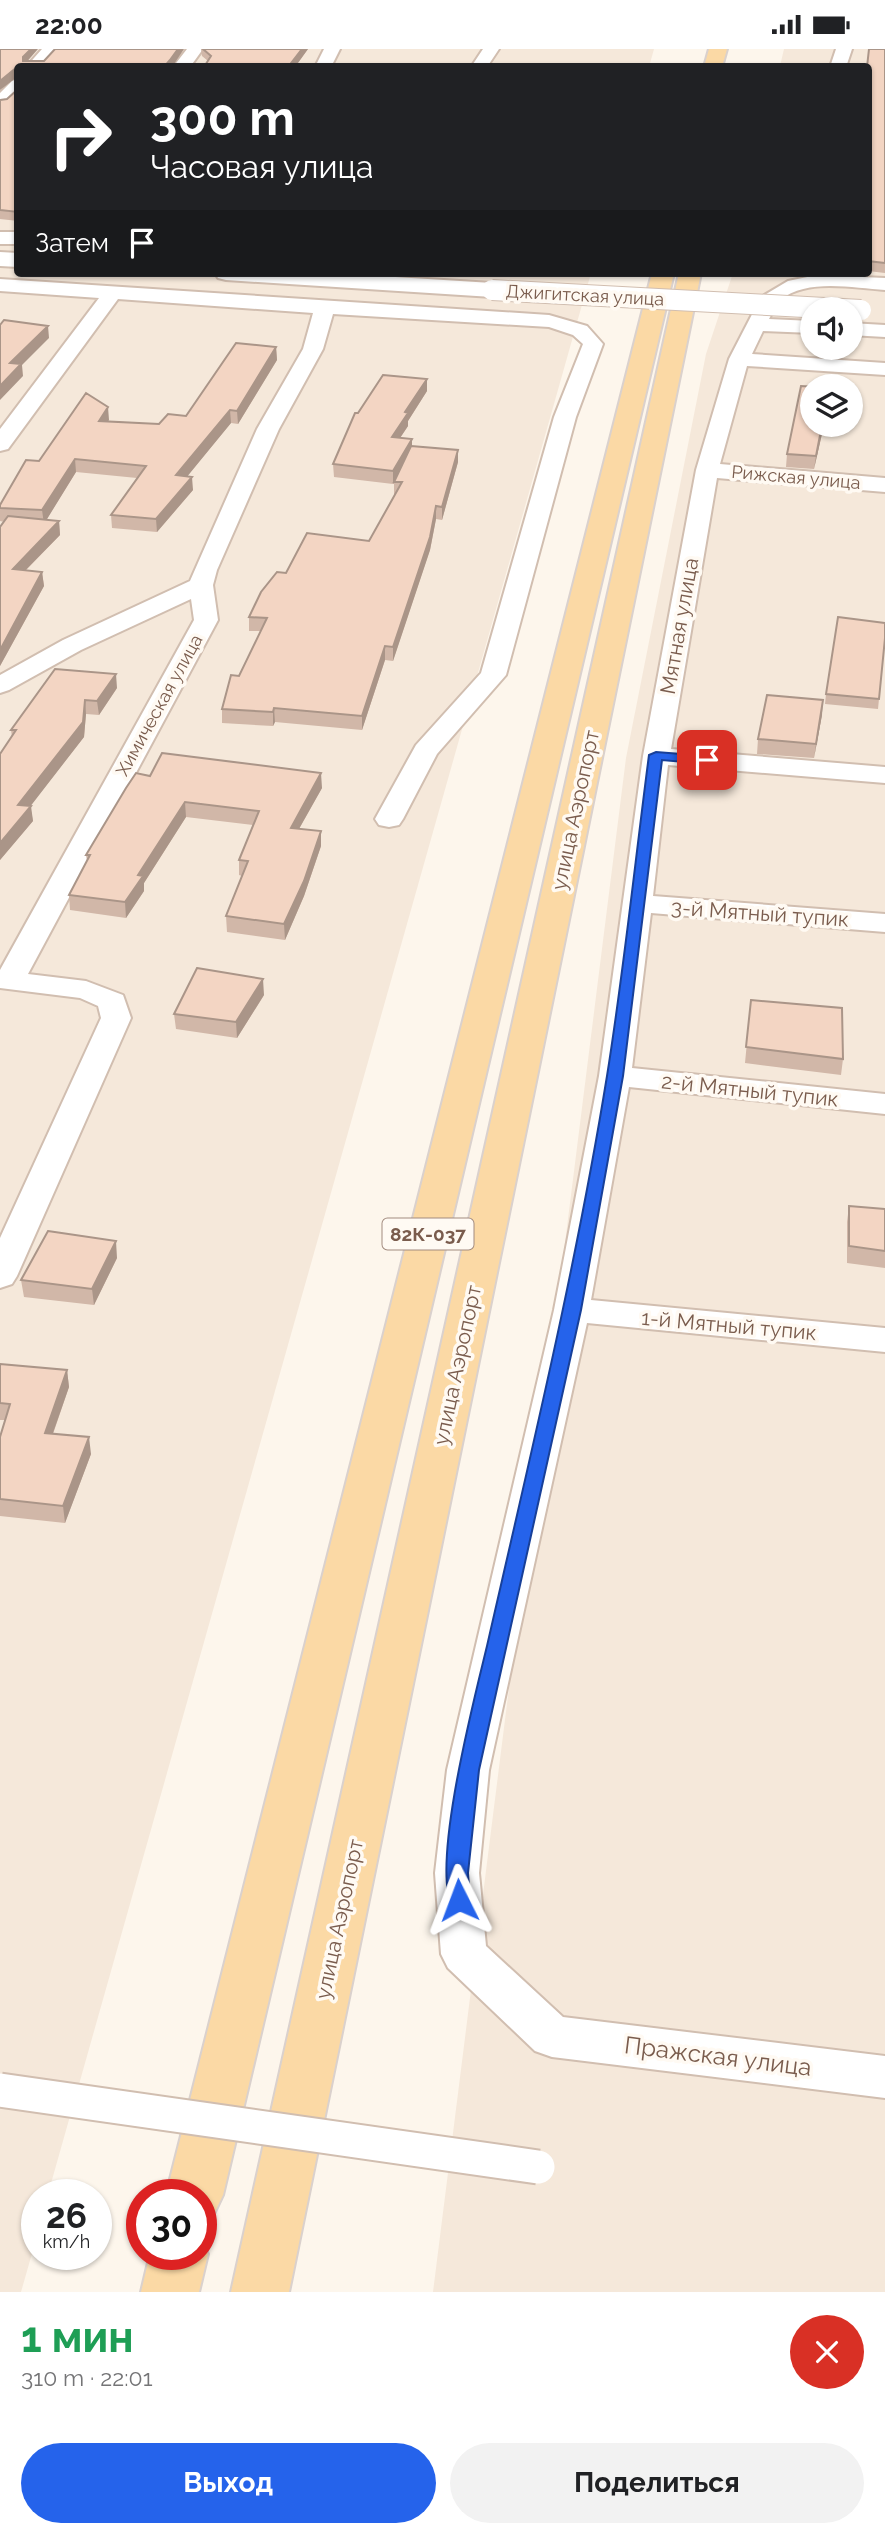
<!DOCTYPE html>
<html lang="ru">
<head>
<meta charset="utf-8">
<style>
  :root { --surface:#fff; --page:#f2f2f2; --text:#202124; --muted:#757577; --accent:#2563eb }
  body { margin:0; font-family:Raleway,sans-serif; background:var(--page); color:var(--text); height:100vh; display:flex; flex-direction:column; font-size:26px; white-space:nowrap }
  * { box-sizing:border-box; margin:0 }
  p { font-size:23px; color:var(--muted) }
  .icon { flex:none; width:38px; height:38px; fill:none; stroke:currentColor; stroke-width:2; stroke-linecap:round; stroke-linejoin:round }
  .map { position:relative; height:2243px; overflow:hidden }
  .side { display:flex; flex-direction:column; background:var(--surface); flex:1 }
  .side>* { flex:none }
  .hud { position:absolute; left:14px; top:14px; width:858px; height:214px; border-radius:7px; box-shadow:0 2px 5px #0004; background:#202124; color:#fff; overflow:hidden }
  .fabs { position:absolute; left:800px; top:248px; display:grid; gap:14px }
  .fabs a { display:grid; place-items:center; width:63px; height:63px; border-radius:50%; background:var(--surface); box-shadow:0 2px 5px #0004; font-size:35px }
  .speed { position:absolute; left:21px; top:2130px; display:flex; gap:14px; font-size:35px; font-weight:700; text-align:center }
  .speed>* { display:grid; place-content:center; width:91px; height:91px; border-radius:50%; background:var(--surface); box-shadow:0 2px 5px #0004; line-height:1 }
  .speed small { font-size:18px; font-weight:400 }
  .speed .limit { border:10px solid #d22; background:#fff; color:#111 }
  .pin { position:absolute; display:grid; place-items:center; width:60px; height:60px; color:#fff; margin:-30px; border-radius:14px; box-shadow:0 4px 10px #0006 }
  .me { position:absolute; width:77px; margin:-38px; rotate:357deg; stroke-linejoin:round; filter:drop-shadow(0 0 5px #0008) }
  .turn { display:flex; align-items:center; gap:24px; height:147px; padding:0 21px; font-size:32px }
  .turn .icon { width:91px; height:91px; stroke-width:2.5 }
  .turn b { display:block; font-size:49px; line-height:60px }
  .then { display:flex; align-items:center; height:66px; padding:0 21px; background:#0003; gap:14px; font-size:26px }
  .round { display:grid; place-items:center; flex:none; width:74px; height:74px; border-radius:37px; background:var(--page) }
  .overview { display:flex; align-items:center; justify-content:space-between; height:119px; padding:0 21px }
  h1 { font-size:42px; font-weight:700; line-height:52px; color:#1e9e55 }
  .action { display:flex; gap:14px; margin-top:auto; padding:14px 21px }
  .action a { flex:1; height:80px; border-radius:42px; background:var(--accent); color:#fff; font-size:28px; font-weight:700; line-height:80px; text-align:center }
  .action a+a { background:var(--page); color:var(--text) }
  .status { display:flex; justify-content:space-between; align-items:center; height:49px; padding:0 35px; background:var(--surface); direction:ltr }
  .status svg { height:19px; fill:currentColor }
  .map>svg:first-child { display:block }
  .residential { fill:#f5e8da; fill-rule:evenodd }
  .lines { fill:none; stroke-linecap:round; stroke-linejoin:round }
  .minor-casing { stroke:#d1beb0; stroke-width:4 }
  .tertiary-casing { stroke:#d1beb0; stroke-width:4 }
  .primary-casing { stroke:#dad1cd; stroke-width:4 }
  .minor { fill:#fff; fill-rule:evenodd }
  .tertiary { fill:#fff; fill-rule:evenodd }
  .primary { fill:#fbd9a5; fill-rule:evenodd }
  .pedestrian-bridge-casing { stroke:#d1beb0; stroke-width:37; stroke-linecap:butt }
  .tertiary-bridge-casing { stroke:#d1beb0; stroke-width:22; stroke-linecap:butt }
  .pedestrian-bridge { stroke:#fff; stroke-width:33 }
  .tertiary-bridge { stroke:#fff; stroke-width:20 }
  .wall { fill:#d1b7a8 }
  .shaded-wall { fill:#aa9588 }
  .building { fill:#f3d5c3; stroke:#aa9588; stroke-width:2 }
  .route { fill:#2563eb; stroke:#184099; stroke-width:2 }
  .labels { text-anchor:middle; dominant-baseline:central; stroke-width:7; stroke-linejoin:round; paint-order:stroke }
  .far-street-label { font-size:18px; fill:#7a5c4d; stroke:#fffaf3 }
  .shield { fill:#fffaf3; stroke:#a28b7f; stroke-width:2 }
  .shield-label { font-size:19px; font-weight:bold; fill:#7a5c4d }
  .street-label { font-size:21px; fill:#7a5c4d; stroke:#fffaf3 }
  .near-street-label { font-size:24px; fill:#7a5c4d; stroke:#fffaf3 }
</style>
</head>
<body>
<div class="status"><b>22:00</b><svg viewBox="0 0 49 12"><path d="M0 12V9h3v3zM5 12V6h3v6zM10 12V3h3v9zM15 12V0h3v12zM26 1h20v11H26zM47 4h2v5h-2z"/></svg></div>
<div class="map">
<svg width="885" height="2243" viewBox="0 0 885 2243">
  <rect width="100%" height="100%" fill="#fdf6ec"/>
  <path class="residential" d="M0,0h654l-5,18h-631v206h573l-543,1921 -11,1v41l-16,56h-21z
    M784,0h101v2243h-452l193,-1534 80,-404 27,-81h135v-206l-88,-1zM812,261h38v38h-38zM812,338h38v38h-38z"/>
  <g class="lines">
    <defs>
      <path id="minor" d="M42,0h17l-16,18h-17z
        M187,0h16l-13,18h-17z
        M324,0h16l-9,18h-16z
        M483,0h16l-12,18h-16z
        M836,0h16l-6,18h-16z
        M18,30v15l-12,12 -6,1v-14l12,-12z
        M0,183h18v12h-18z
        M817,226l68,3v12c-32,-2 -78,-12 -105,10 -5,4 -8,14 -11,19l43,2v12l-49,-2 -11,23 133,9v12l-138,-9 -27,98 165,14v14l-168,-14 -46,271 214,18v16l-217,-18 -15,131 232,18v18l-234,-19 -19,155 253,26v20l-256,-27 -38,213 294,28v24l-298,-29 -98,447 -10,103 7,73 77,71 322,39v42l-333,-41 -17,-6 -87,-83 -7,-14 -6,-81 12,-103 107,-460 45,-234 44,-320 53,-286 33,-111 32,-62 27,-16z
        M0,230l549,36 38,11 16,18 -27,73 -70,258 -69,79 -34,65 -4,6 -10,2 -10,-2 -4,-6 41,-74 65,-72 73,-256 29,-73 -10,-9 -24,-8 -216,-13 -10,35 -44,80 -62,141 -4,15 5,35 -190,354 58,7 37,14 8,23 -114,258 -5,8 -12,4v-50l101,-220 -3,-12 -18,-8 -80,-10v-18l194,-350 -3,-21 -110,51 -72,40 -9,3v-18l63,-35 127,-59 67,-152 46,-80 10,-36 -195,-14 -110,150 -8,2v-22l99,-131 -99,-7z
        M850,274l35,2v12l-35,-2z"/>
      <path id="tertiary" d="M0,203l18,1v14l-18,-1z
        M215,224h116l161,10 8,2 3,5 -3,5 -8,2 -266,-17 -8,-2z"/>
      <path id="primary" d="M709,0h18l-5,18h-18z
        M652,224h22l-451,1922 -9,19 -13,5v-24h-35z
        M679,224h22l-412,2019h-58z
        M201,2189l7,16 -9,38h-58l9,-38h51z"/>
    </defs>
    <use href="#minor" class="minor-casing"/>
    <use href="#tertiary" class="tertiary-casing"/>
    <use href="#primary" class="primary-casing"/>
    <use href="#minor" class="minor"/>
    <use href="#tertiary" class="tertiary"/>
    <use href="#primary" class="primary"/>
    <defs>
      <path id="pedestrian-bridge" d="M0,2041l538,77"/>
      <path id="tertiary-bridge" d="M492,241l369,20"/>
    </defs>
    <use href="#pedestrian-bridge" class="pedestrian-bridge-casing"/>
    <use href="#tertiary-bridge" class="tertiary-bridge-casing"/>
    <use href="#pedestrian-bridge" class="pedestrian-bridge"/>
    <use href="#tertiary-bridge" class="tertiary-bridge"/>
  </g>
  <path class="wall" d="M201,0h107l-13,18h-91l4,-6 -6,-5z
    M885,0v224l-17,-2v-204z
    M18,40v132l-18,-2v-119l7,-1z
    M276,298l1,13 -39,64 -7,-1 -44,53 6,14 -36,42 -45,-4 -1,-13 26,-37 -61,-6 -30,48 13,1 1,14 -34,35 16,2 2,14 -44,80 4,-144 -4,-1v-16l39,-44 69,-54v14l51,3 27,-8z
    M427,330v12l-19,30v5l-8,12 12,8 46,4v12l-16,58 -6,-1 -6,31 -37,111 -8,-1 -23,70 -87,-8 -2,4 -51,-3v-14l39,-78h-12v-14l37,-44 83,-32 26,-47h-1v-10h-1l-59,-7 -1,-13 25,-51z
    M824,376l-10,44 -28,-2 1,-13z
    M885,589l-7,71 -53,-5 1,-10z
    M117,639l-18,27 -13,-1 -2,23 -54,69 3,15 -33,39v-106l12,-17 -1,-7z
    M822,666l-8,43 -57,-4 1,-15z
    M150,727l172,12 -23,41 22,2v15l-17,50 -19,44 -58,-8 -1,-16 16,-40 -3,-1v-15l14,-35 -67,-8 -42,66v8l-18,27 -56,-8 -1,-15 18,-34 -1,-6z
    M264,946l-27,43 -61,-9 -2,-15z
    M751,951l92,59 -2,16 -96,-12z
    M849,1157l36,3v59l-38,-5v-41z
    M117,1209l-23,47 -70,-8 -3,-17z
    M0,1315l67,6 2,17 -16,47 38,20 -26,69 -65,-7v-79l5,-17h-5z"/>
  <path class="shaded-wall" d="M31,0h7l-14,16 -1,-8z
    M178,0h6l-12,18h-8z
    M302,0h6l-13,18h-7z
    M16,19l1,9 -17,13v-9z
    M48,277l1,12 -27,27 1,11 -23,24v-14l10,-23z
    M276,298l1,13 -39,64 -1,-13z
    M427,330v12l-19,30v5l-16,24v-13l13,-25z
    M108,358l1,13 -9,14 -1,-13z
    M230,361l1,13 -54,66 -1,-14z
    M822,376h2l-10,44 2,-13z
    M412,390v13l-18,30 -1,2v-13z
    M458,401v12l-16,58v-13z
    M75,410l1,13 -32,52 -2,-14z
    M192,428l1,13 -36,42 -1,-13z
    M436,457v13l-6,31 -37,111v-14z
    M59,472l1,14 -46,47 -1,-13z
    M42,523l2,14 -44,80v-16z
    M385,597v14l-23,70v-14z
    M116,625l1,14 -18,27 -2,-14z
    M85,651l1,14 -2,23 -58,75 5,-6 2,15 -33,39v-17l18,-38z
    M823,651l-1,15 -8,43 2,-14z
    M274,659l1,14 -2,4v-14z
    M321,724l1,15 -31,55v-15z
    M185,753l1,15 -42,66v8l-18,27 -1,-16 13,-27z
    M321,782v15l-17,50 -19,44 -1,-16z
    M263,930l1,16 -27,43 -1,-16z
    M116,1192l1,17 -23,47 -2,-16z
    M67,1321l2,17 -22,63 -2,-17z
    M89,1388l2,17 -26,69 -2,-17z"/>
  <path class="building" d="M0,0h31l-8,8v4h21l11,-12h123l-8,11 -6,7h-146v2l-2,-1 -16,13z
    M203,0h99l-14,18h-84l7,-11z
    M869,0h16v214l-17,-2 -1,-194z
    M18,40v123l-18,-2v-110l7,-1z
    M4,271l44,6 -38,37 11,1 -21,22v-61z
    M236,294l40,4 -39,64 -7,-1 -54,65 16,2 -36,42 -45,-4 35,-49 -71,-7 -33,51 -42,-2v-3l26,-45 13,1 47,-68 22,14 -9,14 60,3 9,-10 18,2z
    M383,326l44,4 -22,33 3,1 -16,24 20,2 -19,32 -60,-7 22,-51h3z
    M801,337l17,1h-6v38h10l-6,31 -29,-2z
    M411,397l47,4 -16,57 -6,-1 -6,31 -37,110 -8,-1 -23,70 -88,-8 -1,4 -51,-3 9,-34 8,1 28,-58 -18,-1 12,-25 16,-20 9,1 21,-40 62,8 33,-59h-8z
    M8,467l51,5 -46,48 29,3 -42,78v-123z
    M838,568l47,6v15l-6,61 -53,-5z
    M55,620l61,5 -19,27 -12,-1 -2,22 -65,83 13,1 -31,37v-89l16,-24h-5z
    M767,646l56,5 -7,44 -58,-5z
    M162,704l159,20 -30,55 30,3 -17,50 -20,43 -58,-8 22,-55 -9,-1 20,-49 -74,-9 -47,73 5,1 -18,26 -56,-7 21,-40h-4l40,-67 10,-15 14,3z
    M197,919l66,11 -27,43 -62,-8z
    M751,951l91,8 1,51 -97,-12z
    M849,1157l36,3v42l-36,-5z
    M48,1182l68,10 -24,48 -71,-9z
    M0,1315l67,6 -22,63 44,4 -26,69 -63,-7v-62l10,-33 -10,-1z"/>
  <path class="route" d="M656,703l51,4 6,4 -6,4 -45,-4 -39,316 -42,234 -102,460 -11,103 2,27 -3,6 -8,3 -7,-3c-21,-42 23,-210 35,-260 43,-189 89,-378 120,-570 17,-106 28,-214 42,-321z"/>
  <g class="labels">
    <g class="far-street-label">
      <text transform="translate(585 246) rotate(3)">Джигитская улица</text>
      <text transform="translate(796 428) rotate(5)">Рижская улица</text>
      <text transform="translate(159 656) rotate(-61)">Химическая улица</text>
    </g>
    <rect class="shield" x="382.5" y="1169.5" width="91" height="31" rx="5"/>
    <g class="shield-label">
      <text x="428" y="1185">82К-037</text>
    </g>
    <g class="street-label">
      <text transform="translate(679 577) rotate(-80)">Мятная улица</text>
      <text transform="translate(575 761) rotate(-78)">улица Аэропорт</text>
      <text transform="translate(760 864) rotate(4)">3-й Мятный тупик</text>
      <text transform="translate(750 1041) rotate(6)">2-й Мятный тупик</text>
      <text transform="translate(729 1276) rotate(5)">1-й Мятный тупик</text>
      <text transform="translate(457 1316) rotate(-78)">улица Аэропорт</text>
      <text transform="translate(339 1870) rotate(-78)">улица Аэропорт</text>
    </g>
    <g class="near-street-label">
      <text transform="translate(718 2007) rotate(7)">Пражская улица</text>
    </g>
  </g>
</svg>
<div class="fabs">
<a><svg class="icon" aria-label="sound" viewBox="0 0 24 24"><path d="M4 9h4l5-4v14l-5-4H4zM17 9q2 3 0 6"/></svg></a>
<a><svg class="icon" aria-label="layers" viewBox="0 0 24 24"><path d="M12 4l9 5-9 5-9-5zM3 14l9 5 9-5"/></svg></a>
</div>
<div class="speed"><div>26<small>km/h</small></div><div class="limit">30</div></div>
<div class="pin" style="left:707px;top:711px;background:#d93025"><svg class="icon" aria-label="arrive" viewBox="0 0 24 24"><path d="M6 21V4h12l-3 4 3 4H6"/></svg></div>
<svg class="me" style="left:459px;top:1851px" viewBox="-20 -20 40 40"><path d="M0-17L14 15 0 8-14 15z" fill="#2563eb" stroke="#fff" stroke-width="4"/></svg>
<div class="hud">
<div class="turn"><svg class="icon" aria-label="right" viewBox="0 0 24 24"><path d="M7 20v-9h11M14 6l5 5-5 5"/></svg><div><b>300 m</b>Часовая улица</div></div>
<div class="then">Затем<svg class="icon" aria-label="arrive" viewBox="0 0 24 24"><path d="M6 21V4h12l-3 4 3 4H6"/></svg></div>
</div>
</div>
<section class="side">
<div class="overview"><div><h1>1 мин</h1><p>310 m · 22:01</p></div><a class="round" style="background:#d93025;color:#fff"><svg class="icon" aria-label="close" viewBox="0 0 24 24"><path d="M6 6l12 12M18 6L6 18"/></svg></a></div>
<div class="action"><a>Выход</a><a>Поделиться</a></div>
</section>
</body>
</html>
